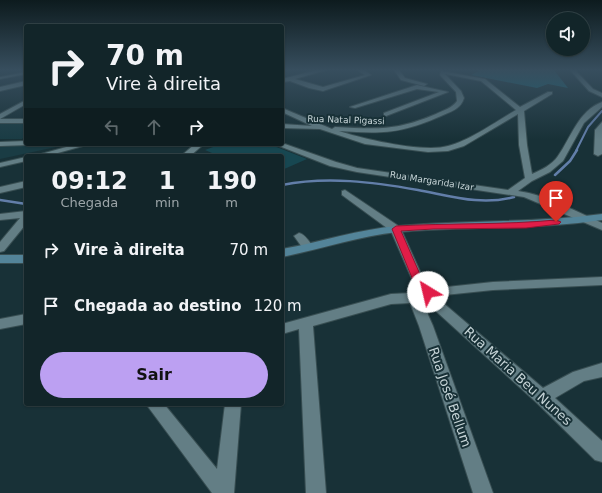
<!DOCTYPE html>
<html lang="pt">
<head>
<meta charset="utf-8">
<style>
  :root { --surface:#122529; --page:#1b2d31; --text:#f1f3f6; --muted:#9ca5a8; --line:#314246; --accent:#bca0f2 }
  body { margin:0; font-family:"DejaVu Sans",sans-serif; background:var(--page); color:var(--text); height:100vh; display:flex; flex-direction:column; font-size:15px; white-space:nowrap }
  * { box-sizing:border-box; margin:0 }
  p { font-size:13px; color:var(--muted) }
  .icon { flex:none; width:22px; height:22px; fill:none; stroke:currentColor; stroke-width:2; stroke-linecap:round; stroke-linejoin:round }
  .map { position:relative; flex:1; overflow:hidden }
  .details { position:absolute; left:24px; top:154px; width:260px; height:252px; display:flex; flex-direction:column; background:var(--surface); border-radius:4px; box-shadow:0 1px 3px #0004,0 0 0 1px var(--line) }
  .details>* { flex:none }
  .top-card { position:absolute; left:24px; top:24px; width:260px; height:122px; border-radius:4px; box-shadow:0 1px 3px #0004,0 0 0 1px var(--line); background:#122529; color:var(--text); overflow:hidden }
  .controls { position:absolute; left:546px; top:12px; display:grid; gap:8px }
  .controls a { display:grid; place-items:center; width:44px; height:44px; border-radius:50%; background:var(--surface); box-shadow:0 1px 3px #0004,0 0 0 1px var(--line); font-size:20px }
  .pin { position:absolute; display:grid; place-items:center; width:34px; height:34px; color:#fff; margin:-41px -17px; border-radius:50% 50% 50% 0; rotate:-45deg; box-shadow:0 0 4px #0007 }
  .pin .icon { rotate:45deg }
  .me { position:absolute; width:44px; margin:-22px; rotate:324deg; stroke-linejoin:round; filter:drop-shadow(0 0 3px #0008) }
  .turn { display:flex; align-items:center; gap:14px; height:84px; padding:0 16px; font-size:18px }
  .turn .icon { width:52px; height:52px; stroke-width:2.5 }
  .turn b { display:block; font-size:28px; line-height:34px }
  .lanes { display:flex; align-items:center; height:38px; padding:0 16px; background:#0003; justify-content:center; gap:20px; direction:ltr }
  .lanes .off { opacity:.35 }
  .eta { display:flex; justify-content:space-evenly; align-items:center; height:68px; text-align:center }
  .eta b { font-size:24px; font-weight:800; line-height:28px }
  .cta { display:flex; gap:8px; margin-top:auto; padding:8px 16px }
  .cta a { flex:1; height:46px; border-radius:24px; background:var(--accent); color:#111; font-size:16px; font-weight:800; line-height:46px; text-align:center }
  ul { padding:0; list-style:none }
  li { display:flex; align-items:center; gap:12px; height:56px; padding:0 16px }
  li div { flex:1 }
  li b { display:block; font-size:15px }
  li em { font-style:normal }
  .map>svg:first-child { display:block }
  .built { fill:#1a3c44 }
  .green { fill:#174751 }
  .forest { fill:#186575 }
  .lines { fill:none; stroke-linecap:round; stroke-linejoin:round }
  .stream-far1 { stroke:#627ea9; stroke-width:2 }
  .stream { stroke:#627ea9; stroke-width:2.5 }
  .street-casing { stroke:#384e52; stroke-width:2 }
  .secondary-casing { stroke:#384e52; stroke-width:2 }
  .street { fill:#637e85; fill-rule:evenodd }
  .secondary { fill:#538499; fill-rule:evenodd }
  .route { fill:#e11d48; stroke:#92132f }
  .labels { text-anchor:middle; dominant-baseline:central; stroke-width:4; stroke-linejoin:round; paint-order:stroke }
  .far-street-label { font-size:9px; fill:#c7d5d8; stroke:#183137 }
  .near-street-label { font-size:13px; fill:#c7d5d8; stroke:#183137 }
</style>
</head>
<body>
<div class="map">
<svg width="602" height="493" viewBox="0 0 602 493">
  <rect width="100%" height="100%" fill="#183137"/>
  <path class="built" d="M0,123h26v12l-4,4h-22z
    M70,144l-70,15v-14z"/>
  <path class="green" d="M221,144h48l38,15 -25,11v-14h-63l-14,-6z"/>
  <path class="forest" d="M477,70h77l14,18 -20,-4 -11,4 -66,-13 8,-4z"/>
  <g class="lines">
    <path class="stream-far1" d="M576,151l12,-24 14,-16"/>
    <path class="stream" d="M555,175l15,-14 7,-11
      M282,185c45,-9 91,-3 136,5 33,6 63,16 96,7
      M0,200l26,4"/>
    <defs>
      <path id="street" d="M317,70h9l-31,9 28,8 42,-12 -8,-5h7l7,5 -48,16 -14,-3 -19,-7 -8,1v-3z
        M394,70h5l6,8 22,6 -3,2 -23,-6z
        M570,70h5l18,19 9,4v4l-13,-6z
        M441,71l44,8 35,28 28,-15h4v2l-28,17 3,34 5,29c9,-4 20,-9 26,-18 13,-18 20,-45 44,-54v5l-18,16 -21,38 -13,11 -18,9 -14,10c29,4 57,20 84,32v7l-78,-33 -167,-25 -27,-6 -56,-22 8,-1 54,19 21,6 151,22 17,-12 -6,-33 -1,-31 -54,32 -16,5 -20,1 -63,-8 -45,-15 -38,-1v-4l30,2 -30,-14v-4l50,21 3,-2c43,2 61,4 101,-13 8,-4 16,-6 21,-13l-1,-9 -16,-17zM445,74l36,7 35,29c-19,11 -47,31 -68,36 -24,7 -85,-7 -109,-15 43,3 61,3 102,-15 9,-4 20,-7 23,-18l-3,-7z
        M26,72v2l-26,5v-2z
        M26,81v4l-26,6v-4z
        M417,85l31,7 -62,24 -2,-1v-2l55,-21 -22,-3 -62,19 -5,-1z
        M26,100v4l-26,15v-5z
        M0,119h26v4h-26z
        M602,122v32l-4,2 -4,-2 1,-24z
        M26,141v3l3,1 -29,1v-4z
        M77,144h13l-43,12h-13z
        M195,144h9l-14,12h-9z
        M26,157v4l-26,6v-4z
        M26,181v6l-26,6v-6z
        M345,190l55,37 28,62 65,-7 109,-5v8l-109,5 -58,6 108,92 30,-16 29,-9v14l-18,4 -29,17 47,43v21l-7,-2 -58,-57 -110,-100 -1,-3 1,-3 -9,-4 -27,-62 -49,-36v-4z
        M26,211v13l-22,27 -4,1v-10l20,-24 -20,2v-6z
        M299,233c6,1 11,10 15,15l-2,2h-8l-10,-14z
        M412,293l9,6 12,27 60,167h-20l-54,-167 -9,-23 -19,1 -78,22 13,167h-20l-7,-164 -17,5v-10l109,-30z
        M26,314v10l-26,5v-10z
        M146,404h18l53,65 8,-65h16l-7,89h-22z"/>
      <path id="secondary" d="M602,214v6c-68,10 -136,6 -204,12 -39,4 -77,17 -116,25v-8c39,-7 77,-20 116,-23 68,-6 136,-3 204,-12z
        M0,255h26v8h-26z"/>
    </defs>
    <use href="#street" class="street-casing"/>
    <use href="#secondary" class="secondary-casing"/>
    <use href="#street" class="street"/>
    <use href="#secondary" class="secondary"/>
  </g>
  <linearGradient id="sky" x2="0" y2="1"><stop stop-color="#0d1b1e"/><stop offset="0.5" stop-color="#374e5e"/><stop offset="1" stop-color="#374e5e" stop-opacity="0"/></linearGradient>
  <rect width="602" height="140" fill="url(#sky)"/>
  <path class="route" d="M556,220l5,2 -2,2 -33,4 -93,1 -32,2 25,57 7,4 -5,4 -10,-3 -1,-3 -25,-61 4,-3c53,-3 107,-1 160,-6z"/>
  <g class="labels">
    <g class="far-street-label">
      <text transform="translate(346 120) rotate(2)">Rua Natal Pigassi</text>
      <text transform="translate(432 181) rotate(9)">Rua Margarida Izar</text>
    </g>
    <g class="near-street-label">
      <text transform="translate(518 376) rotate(42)">Rua Maria Beu Nunes</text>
      <text transform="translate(450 397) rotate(71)">Rua José Bellum</text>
    </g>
  </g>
</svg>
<div class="controls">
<a><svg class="icon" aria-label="sound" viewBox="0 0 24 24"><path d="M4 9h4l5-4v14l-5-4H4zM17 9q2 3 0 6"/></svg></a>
</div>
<div class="pin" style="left:556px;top:222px;background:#d93025"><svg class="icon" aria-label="arrive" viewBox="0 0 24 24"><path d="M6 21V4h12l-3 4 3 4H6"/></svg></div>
<svg class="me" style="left:428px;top:292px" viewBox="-20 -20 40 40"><circle r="19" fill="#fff"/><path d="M0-13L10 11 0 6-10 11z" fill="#e11d48"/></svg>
<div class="top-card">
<div class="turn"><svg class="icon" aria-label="right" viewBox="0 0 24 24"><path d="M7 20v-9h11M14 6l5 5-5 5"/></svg><div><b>70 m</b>Vire à direita</div></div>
<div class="lanes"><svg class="icon off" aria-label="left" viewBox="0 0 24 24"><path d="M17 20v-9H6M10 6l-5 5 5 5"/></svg><svg class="icon off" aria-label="ahead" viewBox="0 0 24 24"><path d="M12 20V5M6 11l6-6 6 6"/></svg><svg class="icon" aria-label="right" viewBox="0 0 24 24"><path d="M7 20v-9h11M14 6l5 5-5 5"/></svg></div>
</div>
<section class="details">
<div class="eta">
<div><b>09:12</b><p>Chegada</p></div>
<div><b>1</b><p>min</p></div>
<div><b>190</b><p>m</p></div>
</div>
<ul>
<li><svg class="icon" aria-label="right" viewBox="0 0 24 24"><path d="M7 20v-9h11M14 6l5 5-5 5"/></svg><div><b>Vire à direita</b></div><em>70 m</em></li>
<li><svg class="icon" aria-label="arrive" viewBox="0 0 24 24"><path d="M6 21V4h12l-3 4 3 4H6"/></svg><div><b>Chegada ao destino</b></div><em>120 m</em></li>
</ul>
<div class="cta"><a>Sair</a></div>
</section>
</div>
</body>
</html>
